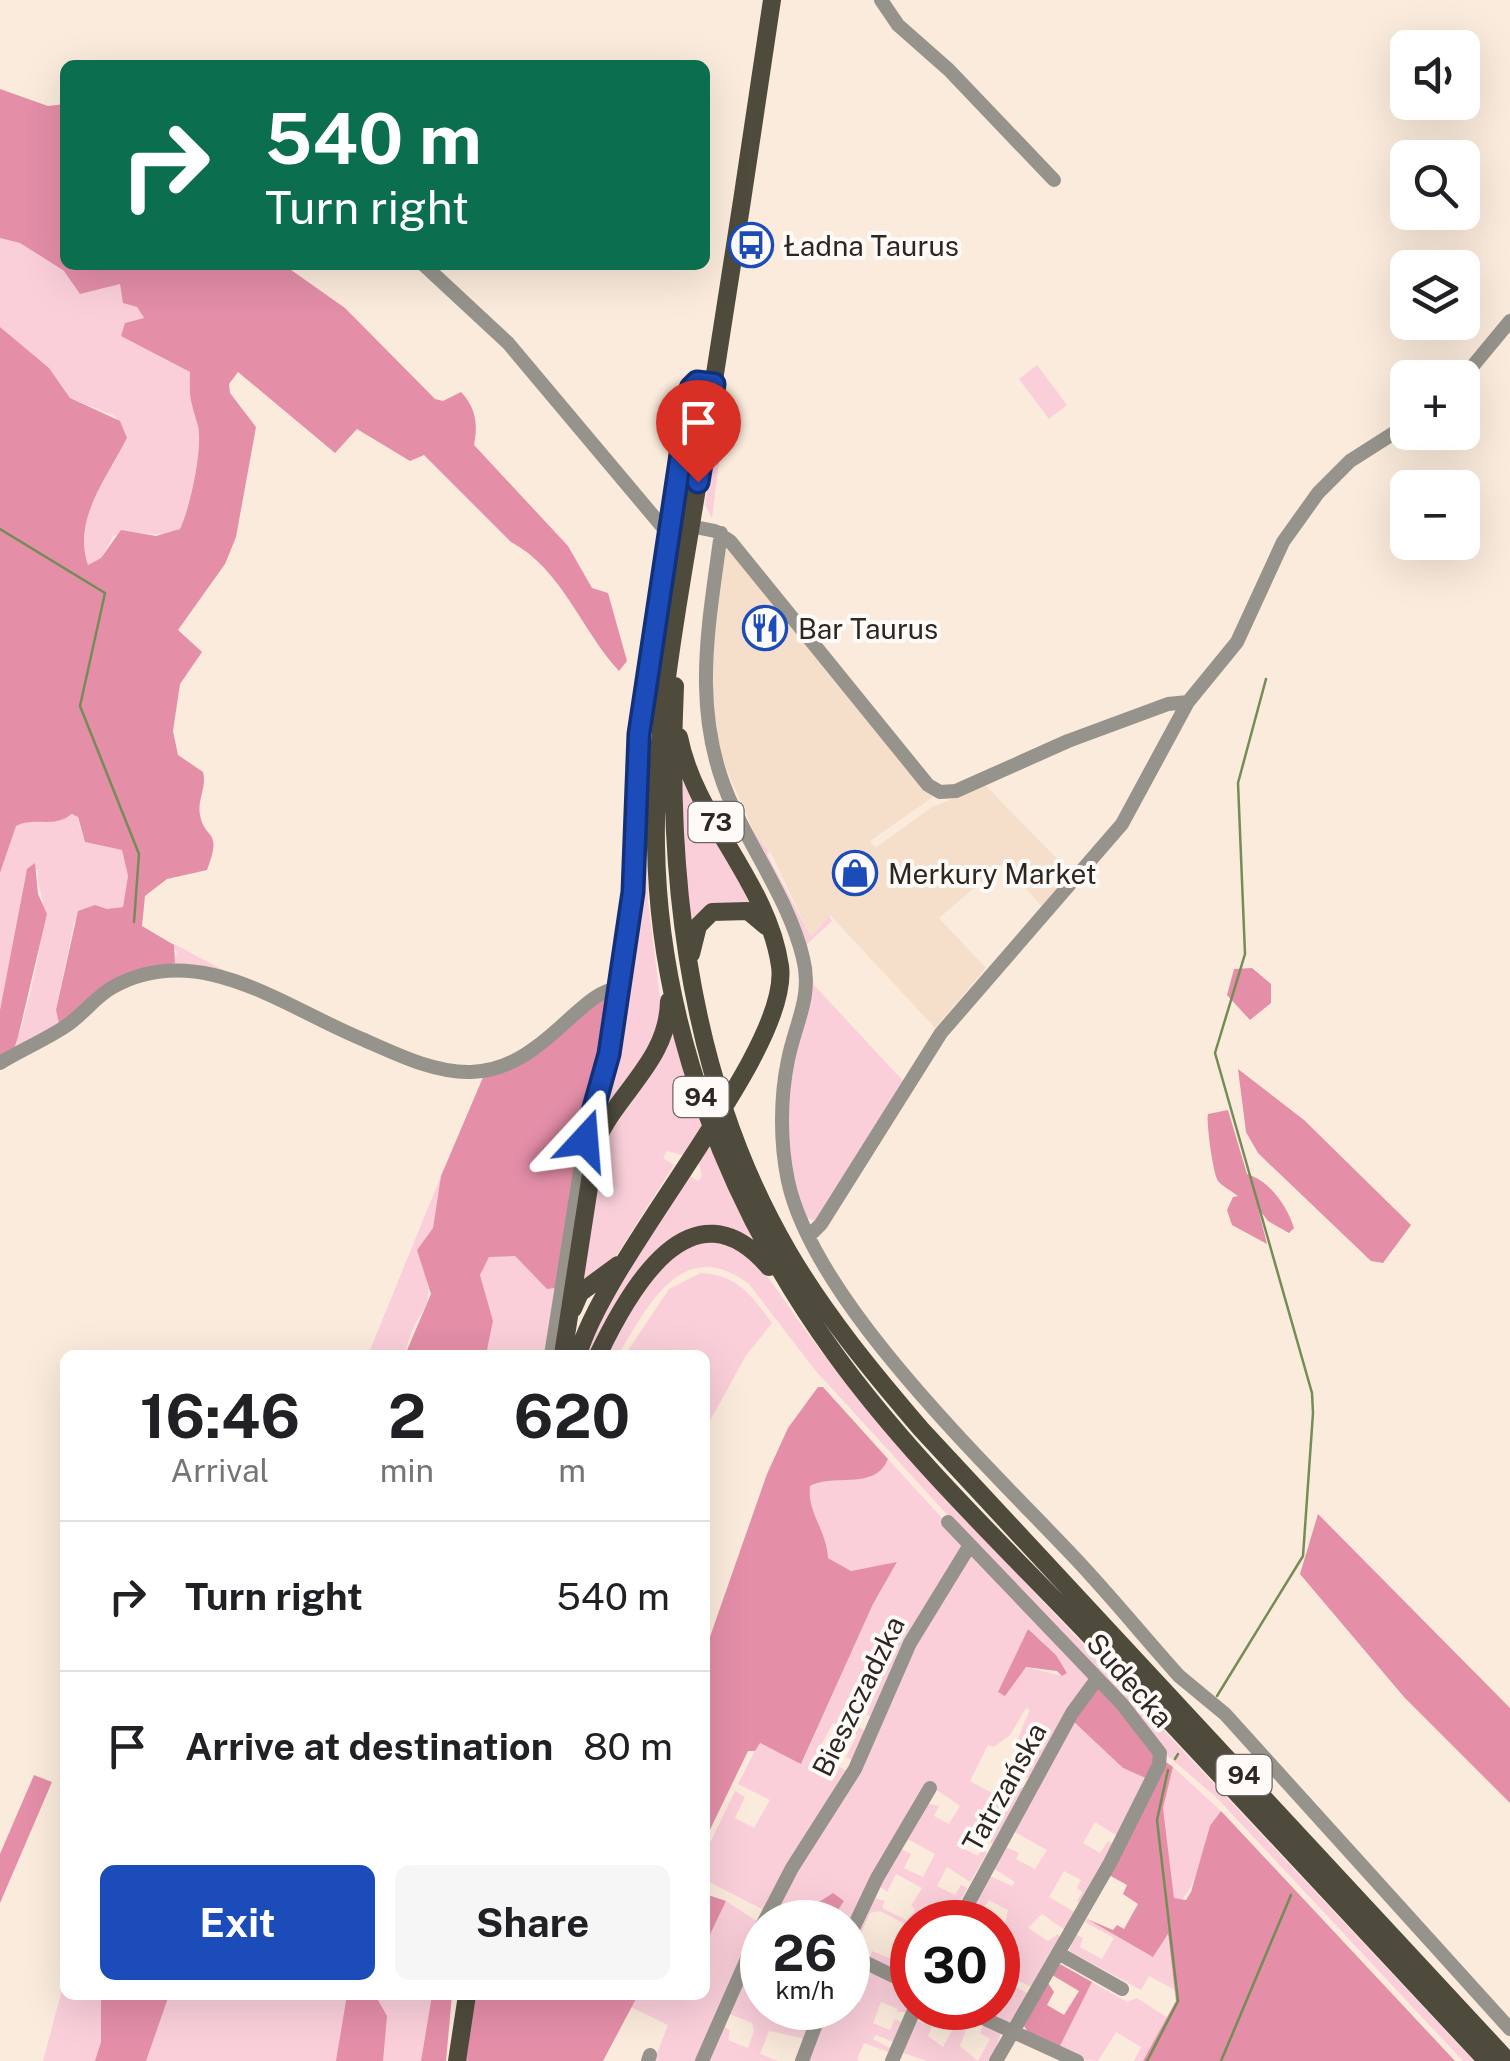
<!DOCTYPE html>
<html lang="en">
<head>
<meta charset="utf-8">
<style>
  :root { --surface:#fff; --page:#f6f6f6; --text:#202124; --muted:#757577; --line:#e0e0e0; --accent:#1c4cb9 }
  body { margin:0; font-family:"Public Sans",sans-serif; background:var(--page); color:var(--text); height:100vh; display:flex; flex-direction:column; font-size:38px; white-space:nowrap }
  * { box-sizing:border-box; margin:0 }
  p { font-size:32px; color:var(--muted) }
  .icon { flex:none; width:55px; height:55px; fill:none; stroke:currentColor; stroke-width:2; stroke-linecap:round; stroke-linejoin:round }
  .map { position:relative; flex:1; overflow:hidden }
  .drawer { position:absolute; left:60px; top:1350px; width:650px; height:650px; display:flex; flex-direction:column; background:var(--surface); border-radius:15px; box-shadow:0 10px 40px #0002 }
  .drawer>* { flex:none }
  .hud { position:absolute; left:60px; top:60px; width:650px; height:210px; border-radius:15px; box-shadow:0 10px 40px #0002; background:#0b6e4f; color:#fff; overflow:hidden }
  .fabs { position:absolute; left:1390px; top:30px; display:grid; gap:20px }
  .fabs a { display:grid; place-items:center; width:90px; height:90px; border-radius:15px; background:var(--surface); box-shadow:0 10px 40px #0002; font-size:50px }
  .speed { position:absolute; left:740px; top:1900px; display:flex; gap:20px; font-size:50px; font-weight:700; text-align:center }
  .speed>* { display:grid; place-content:center; width:130px; height:130px; border-radius:50%; background:var(--surface); box-shadow:0 10px 40px #0002; line-height:1 }
  .speed small { font-size:25px; font-weight:400 }
  .speed .limit { border:15px solid #d22; background:#fff; color:#111 }
  .pin { position:absolute; display:grid; place-items:center; width:85px; height:85px; color:#fff; margin:-102px -42px; border-radius:50% 50% 50% 0; rotate:-45deg; box-shadow:0 0 10px #0007 }
  .pin .icon { rotate:45deg }
  .me { position:absolute; width:110px; margin:-55px; rotate:19deg; stroke-linejoin:round; filter:drop-shadow(0 0 8px #0008) }
  .turn { display:flex; align-items:center; gap:35px; height:210px; padding:0 40px; font-size:45px }
  .turn .icon { width:130px; height:130px; stroke-width:2.5 }
  .turn b { display:block; font-size:70px; line-height:85px }
  .eta { display:flex; justify-content:space-evenly; align-items:center; height:170px; text-align:center }
  .eta b { font-size:60px; font-weight:700; line-height:70px }
  .button { display:flex; gap:20px; margin-top:auto; padding:20px 40px }
  .button a { flex:1; height:115px; border-radius:15px; background:var(--accent); color:#fff; font-size:40px; font-weight:700; line-height:115px; text-align:center }
  .button a+a { background:var(--page); color:var(--text) }
  ul { padding:0; list-style:none }
  li { display:flex; align-items:center; gap:30px; height:150px; padding:0 40px; border-top:2px solid var(--line) }
  li div { flex:1 }
  li b { display:block; font-size:38px }
  li em { font-style:normal }
  .map>svg:first-child { display:block }
  .built { fill:#f5dfcb }
  .green { fill:#facfda; fill-rule:evenodd }
  .forest { fill:#e48ea8 }
  .lines { fill:none; stroke-linecap:round; stroke-linejoin:round }
  .stream { stroke:#748c55; stroke-width:2.5 }
  .minor { stroke:#95938b; stroke-width:14 }
  .major { stroke:#4e4b3d; stroke-width:18 }
  .route-casing { stroke:#123178; stroke-width:25 }
  .route { stroke:#1c4cb9; stroke-width:18 }
  .labels { text-anchor:middle; dominant-baseline:central; stroke-width:8; stroke-linejoin:round; paint-order:stroke }
  .shield { fill:#fefaf7; stroke:#6c6662; stroke-width:2.5 }
  .shield-label { font-size:25px; font-weight:bold; fill:#2d2722 }
  .poi-label { font-size:28px; fill:#2d2722; stroke:#fefaf7; text-anchor:start }
  .street-label { font-size:28px; fill:#2d2722; stroke:#fefaf7 }
</style>
</head>
<body>
<div class="map">
<svg width="1510" height="2061" viewBox="0 0 1510 2061">
  <rect width="100%" height="100%" fill="#fbebdc"/>
  <path class="built" d="M727,540l206,257 -63,44 5,7 57,-41 53,-22 86,88 -29,33 -40,-42 -63,54 47,50 -51,60 -105,-113 -19,23 -41,-87 -16,-19 -28,-64 -14,-51 -2,-57z"/>
  <path class="green" d="M0,238l20,5 52,34 1,7 29,5 12,-7 6,2 4,19 13,4 7,12 -13,2 -9,15 68,36c-1,27 2,30 8,54 5,23 -8,82 -18,103 -24,11 -45,-1 -67,7l-12,22 -13,7c-16,-45 19,-86 39,-126l-12,-23 -45,-18 -21,-30 -49,-41z
    M1037,365l30,40 -18,14 -30,-40z
    M704,388l-22,143h-9l22,-142z
    M718,417h7l-13,101 -7,-13z
    M674,546l5,4 -33,238 2,112 14,114 -6,27 -69,100 21,-48 29,-174 5,-177z
    M681,766l76,144 -6,-3 -62,22z
    M76,814l9,28 37,8 6,26 -5,31 -16,2 -13,-4 -20,17 -18,88 4,17 -47,25c13,-35 31,-108 30,-145 0,-13 -7,-22 -5,-37l-11,-1 -27,141v-137l16,-48c17,-7 39,-3 60,-11z
    M750,827l20,25 -3,2 44,83 18,-21 3,5 -25,23 7,41 90,97 -88,139 -9,-3 -18,-47 -2,-90 24,-103z
    M170,942l76,40 -75,-15 6,-15z
    M672,1025l36,118 47,102 -70,-12 -92,122h-10l15,-38 88,-143 12,7 4,-5 -4,-17 -31,-8 -4,7 11,7 -63,99 -28,19 15,-133z
    M441,1176l-8,52 -16,22c27,67 -2,50 -12,105h-37z
    M719,1239l34,17 61,86 85,106 575,613h-11l-246,-263 -50,-43 -352,-385 -66,-86c-67,-50 -101,22 -131,71h-15l50,-84 30,-27z
    M489,1256h26l20,21 20,11 -9,67h-60l7,-34 -13,-46z
    M701,1273c37,2 51,23 71,50l-27,34 -40,73v-75h-80l44,-66z
    M888,1459l201,220 -55,98 -7,1c-20,-24 -8,-42 3,-68l-4,-2 -16,27 -16,12 -6,-2 -18,36 33,18 20,-12 4,3 -35,55 -3,-8 -19,-9 -10,19 18,9 4,-7 5,4 -17,29 -23,-15 -10,19 18,9 6,-10 6,3 -18,34 -22,-14 -8,14h-7v15l-8,17 8,4v20l-43,-18 3,-9 22,9 15,-34 -29,-15 -10,2 -12,28 4,11 -4,3 -9,-7 22,-51 14,4 -3,7 26,13 7,-12 -4,-3 11,-18 -26,-14 -9,18 -10,-8 22,-36 12,6 -7,14 19,9 12,-23 -31,-17 21,-34 14,3 -5,10 15,8 11,-18 -32,-22 -80,147v-9h-64l-12,-7 23,-47 71,-113 15,-34 -14,-6 6,-17 -15,-5 -11,27 23,14 -15,28 -9,-5 11,-22 -24,-12 -17,32 33,17 -83,139 -61,-31v-27l30,-62 10,6 -10,21 19,10 16,-28 -32,-16 21,-41 43,20 71,-159 24,-41 -46,8 -23,-13c-1,-27 -21,-44 -18,-72 25,-13 65,5 78,-27zM1028,1629l28,26 11,18 -5,3 -36,-9 -22,28 -6,-3z
    M1073,1721l50,47 27,12 -29,58 -26,-16 -12,21 17,10 8,-12 7,4 -33,58 -5,-2 5,-9 -5,-4 4,-8 -17,-9 -15,26 27,16 -11,17 -23,-16 -14,14 20,13 10,-7 3,4 -28,50 -26,-13 -5,10 -4,-2v-49l4,2 6,-26 -19,-10 -9,15 -9,-7 17,-33 24,11 3,-4 -22,-14 11,-22 15,7 -3,6 19,10 12,-19 -34,-19z
    M1173,1767l48,44c-16,20 -25,84 -42,90l-5,-3 -11,-90z
    M726,1901l32,21 -59,139h-45l14,-36 -37,-18 7,-12h67v-50z
    M1087,1919l66,38 14,-25 8,58 -26,-14 -8,14 -72,-39 6,-17 8,4 -3,9 22,12 12,-21 -29,-16z
    M848,1959l62,30 -4,23h-9l1,-3 -17,-7 -8,21 17,7 5,-11 7,3 -9,20 -17,-7 -3,4 17,9 -2,4 -24,-9 -7,16 3,2h-53l19,-53h22v-9l12,4 7,-19 -16,-7 -3,9z
    M744,1976l3,17 15,7v8h55l-14,37 -1,-7 -33,-7 -9,23 18,7h-72l16,-37 8,7 -2,9 20,8 6,-17 -2,-8 -25,-10z
    M65,1979v16h367l-11,66h-378z
    M1092,1982l35,20 10,-4 31,20 -25,43h-9l7,-14 -25,-15 -18,29 -16,-1 -23,-12z
    M1016,1987l13,7 -20,29 -38,-15 28,4z
    M921,2008h32l18,8 -11,30 18,15 12,-22 -10,-6 4,-11 17,10 -9,29h-65l-26,-9 15,-32 16,7 -4,9 15,11 13,-24z"/>
  <path class="forest" d="M0,89l48,17 17,-2v161h219l61,43 90,91 8,2 18,-9c15,16 17,32 13,53l94,101 24,42 16,5 19,68 -8,10c-38,-41 -57,-102 -108,-129l-87,-87 -14,6 -53,-32 -22,24 -97,-81 -9,12 1,9 26,34 -20,110 -11,27 -47,66 24,22 -22,32 -7,47 5,24 25,17c4,15 -6,28 -3,43 5,26 23,13 7,55l-40,9 -22,17 -3,30 32,19 1,18 -21,7 -94,57 -4,-17 22,-99 17,-6 12,4 16,-2 5,-31 -6,-26 -37,-8 -7,-25 -6,-3c-19,15 -37,2 -56,12l-16,47v-546l49,41 21,30 50,23 7,17c-20,40 -55,82 -39,127l13,-7 20,-28 35,6 24,-7c10,-21 23,-80 18,-103 -7,-26 -9,-25 -8,-54l-69,-36 4,-13 19,-5 -7,-11 -14,-4 -3,-19 -40,10 -16,-23 -44,-28 -20,-5z
    M35,863l3,31 9,20 -29,123 -5,15 -13,8v-50l27,-141z
    M1252,968l19,16v19l-21,17 -23,-25 7,-26z
    M598,995l15,3 -58,290 -8,1 -32,-33 -26,1 -9,18 13,46 -7,34h-81l26,-61 -14,-44 16,-22 8,-52 43,-101z
    M1238,1069l66,51 107,105 -28,38 -12,-2 -113,-108 -12,-21z
    M1228,1110l19,64c23,7 40,32 47,54l-5,5 -21,-12 -10,-13 9,36 -35,-19 -5,-15 6,-13 5,-1c-5,-4 -16,-10 -20,-15 -5,-7 -12,-59 -10,-67z
    M818,1387h5l65,72c-13,32 -53,14 -78,27 -3,27 17,45 18,72l23,13 46,-9 -24,42 -72,160 -41,-21 -5,8h-7l-43,89v-189l62,-177 21,-46z
    M1318,1514l192,194v95l-106,-106 -104,-123z
    M1028,1629l28,26 11,18 -5,3 -5,-5 -31,-4 -21,29 -7,-4z
    M1102,1687l54,64 -6,29 -27,-12 -50,-47 17,-29z
    M1166,1762l7,5 -10,41 11,90 12,2 5,-8 19,-66 11,-15 234,250h-312l33,-60 -8,-67 -15,23 -66,-38 26,11 4,-5 7,4 14,-25 -15,-10 4,-9 -18,-10z
    M34,1775l18,7 -52,121v-49z
    M833,1893l11,8 -14,21h-26l-2,-9z
    M705,1894l21,7 -21,44 5,-38z
    M1060,1964l32,18 -33,66 -30,-14 -5,-8 24,-43 6,9 -7,13 17,10 15,-24 -27,-16z
    M101,1995h68l-23,66h-51l6,-19z
    M347,1995h28l12,21 -4,45h-47z
    M432,1995h20l-6,66h-25z
    M475,1995h163l-35,66h-138z"/>
  <g class="lines">
    <path class="stream" d="M0,529l105,64 -25,113 59,148 -5,68
      M1217,1696l86,-140 10,-143 -1,-20 -97,-340 30,-99 -7,-171 28,-104
      M1175,1759l3,-5
      M1147,2061l31,-60 -21,-181 11,-50
      M1221,2061l70,-166"/>
    <path class="minor" d="M881,0l17,25 51,45 105,110
      M424,265l84,78 163,194
      M1462,379l48,-58
      M695,527l20,4 15,10 198,244 12,7 16,-1 112,-50 100,-37 20,-2
      M721,533c-13,96 -31,183 12,274 23,50 57,97 70,151 10,38 -8,66 -15,102 -8,38 -8,83 0,121 26,121 200,285 286,376 36,38 70,80 105,119l46,38 285,315
      M0,1063c21,-13 45,-23 66,-37 18,-12 29,-29 47,-39 86,-48 171,20 249,52 34,15 72,34 109,33 73,-2 109,-84 148,-83
      M810,1235l11,-11 120,-191 181,-209 66,-122 49,-60 46,-100 35,-49 32,-32 58,-37
      M551,1355l34,-215 24,-85 24,-163 6,-158 52,-346 6,-6 17,2
      M948,1522l174,182 38,49 -1,12 -49,98 -114,198
      M764,1922l28,-54 63,-99 55,-126 60,-98
      M958,1922l114,-209 25,-34
      M848,1939l29,-61 53,-90
      M1058,1953l64,36
      M848,1954l64,31
      M961,2008l116,53
      M648,2061l2,-6
      M702,2061l60,-136
      M802,2061l20,-53
      M892,2061l23,-53"/>
    <path class="major" d="M772,0c-23,157 -47,313 -72,470 -20,125 -46,248 -44,376 3,182 73,362 179,508 78,108 180,202 271,299 127,136 254,272 381,408
      M675,686c-9,193 14,397 114,567 37,63 84,120 132,176l587,632
      M691,954l7,-28 14,-14 36,-1 18,15
      M573,1309l7,-16 38,-28
      M563,1355l33,-213c22,-51 72,-81 73,-141
      M578,1355c29,-102 214,-305 202,-389 -12,-84 -85,-147 -101,-229
      M598,1355c32,-67 94,-177 171,-88
      M457,2061l10,-66"/>
  </g>
  <g class="lines">
    <defs>
      <path id="route" d="M585,1140l24,-86 24,-162 6,-158 52,-346 6,-6 17,2 -16,98"/>
    </defs>
    <use href="#route" class="route-casing"/>
    <use href="#route" class="route"/>
  </g>
  <defs>
    <symbol id="bus-ring" viewBox="-11 -11 22 22"><circle r="9.5" fill="#fefaf7" stroke="#1c4cb9" stroke-width="1.5"/><path d="M-5-6H5V4H4V6H2V4H-2V6H-4V4H-5ZM-3.5-4V0h7V-4ZM-3.5 1.2v1.5H-2V1.2ZM2 1.2v1.5H3.5V1.2Z" fill="#1c4cb9"/></symbol>
    <symbol id="restaurant-ring" viewBox="-11 -11 22 22"><circle r="9.5" fill="#fefaf7" stroke="#1c4cb9" stroke-width="1.5"/><path d="M-5-6h1v4h1v-4h1v4h1v-4h1v5L-1.5 .5V6h-2V.5L-5-1ZM5-6V6H3V1.5H1.5Q1.5-4 5-6Z" fill="#1c4cb9"/></symbol>
    <symbol id="shop-ring" viewBox="-11 -11 22 22"><circle r="9.5" fill="#fefaf7" stroke="#1c4cb9" stroke-width="1.5"/><path d="M-5-2.5h2.3a2.7 3.5 0 0 1 5.4 0H5L5.5 6h-11ZM-1.5-2.5h3a1.5 2.3 0 0 0-3 0Z" fill="#1c4cb9"/></symbol>
  </defs>
  <g fill-rule="evenodd">
    <use href="#bus-ring" x="726" y="220" width="50" height="50"/>
    <use href="#restaurant-ring" x="740" y="603" width="50" height="50"/>
    <use href="#shop-ring" x="830" y="848" width="50" height="50"/>
  </g>
  <g class="labels">
    <g class="shield">
      <rect x="688.5" y="802" width="55" height="40" rx="8"/>
      <rect x="673.5" y="1077" width="55" height="40" rx="8"/>
      <rect x="1216.5" y="1755" width="55" height="40" rx="8"/>
    </g>
    <g class="shield-label">
      <text x="716" y="822">73</text>
      <text x="701" y="1097">94</text>
      <text x="1244" y="1775">94</text>
    </g>
    <g class="poi-label">
      <text x="784" y="245">Ładna Taurus</text>
      <text x="798" y="628">Bar Taurus</text>
      <text x="888" y="873">Merkury Market</text>
    </g>
    <g class="street-label">
      <text transform="translate(1130 1680) rotate(49)">Sudecka</text>
      <text transform="translate(858 1696) rotate(-64)">Bieszczadzka</text>
      <text transform="translate(1004 1787) rotate(-61)">Tatrzańska</text>
    </g>
  </g>
</svg>
<div class="fabs">
<a><svg class="icon" aria-label="sound" viewBox="0 0 24 24"><path d="M4 9h4l5-4v14l-5-4H4zM17 9q2 3 0 6"/></svg></a>
<a><svg class="icon" aria-label="search" viewBox="0 0 24 24"><circle cx="10" cy="10" r="6"/><path d="M15 15l6 6"/></svg></a>
<a><svg class="icon" aria-label="layers" viewBox="0 0 24 24"><path d="M12 4l9 5-9 5-9-5zM3 14l9 5 9-5"/></svg></a>
<a>+</a>
<a>−</a>
</div>
<div class="speed"><div>26<small>km/h</small></div><div class="limit">30</div></div>
<div class="pin" style="left:698px;top:482px;background:#d93025"><svg class="icon" aria-label="arrive" viewBox="0 0 24 24"><path d="M6 21V4h12l-3 4 3 4H6"/></svg></div>
<svg class="me" style="left:585px;top:1140px" viewBox="-20 -20 40 40"><path d="M0-17L14 15 0 8-14 15z" fill="#1c4cb9" stroke="#fff" stroke-width="4"/></svg>
<div class="hud">
<div class="turn"><svg class="icon" aria-label="right" viewBox="0 0 24 24"><path d="M7 20v-9h11M14 6l5 5-5 5"/></svg><div><b>540 m</b>Turn right</div></div>
</div>
<section class="drawer">
<div class="eta">
<div><b>16:46</b><p>Arrival</p></div>
<div><b>2</b><p>min</p></div>
<div><b>620</b><p>m</p></div>
</div>
<ul>
<li><svg class="icon" aria-label="right" viewBox="0 0 24 24"><path d="M7 20v-9h11M14 6l5 5-5 5"/></svg><div><b>Turn right</b></div><em>540 m</em></li>
<li><svg class="icon" aria-label="arrive" viewBox="0 0 24 24"><path d="M6 21V4h12l-3 4 3 4H6"/></svg><div><b>Arrive at destination</b></div><em>80 m</em></li>
</ul>
<div class="button"><a>Exit</a><a>Share</a></div>
</section>
</div>
</body>
</html>
